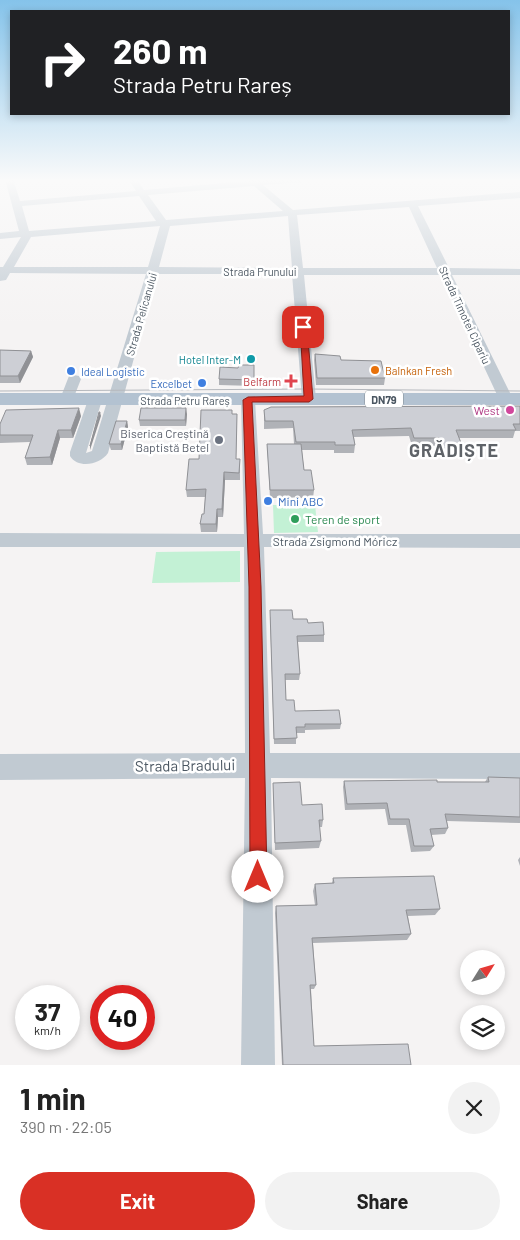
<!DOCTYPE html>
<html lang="en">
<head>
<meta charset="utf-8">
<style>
  :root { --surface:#fff; --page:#f2f2f2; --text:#222; --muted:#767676; --accent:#d93025 }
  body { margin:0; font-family:Barlow,sans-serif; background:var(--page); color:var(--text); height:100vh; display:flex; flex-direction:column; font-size:19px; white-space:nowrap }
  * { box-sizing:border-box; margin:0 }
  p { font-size:16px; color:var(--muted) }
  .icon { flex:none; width:28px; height:28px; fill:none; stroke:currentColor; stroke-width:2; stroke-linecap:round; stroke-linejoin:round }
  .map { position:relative; height:1065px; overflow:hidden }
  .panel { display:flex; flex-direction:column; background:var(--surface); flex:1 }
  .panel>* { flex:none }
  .banner { position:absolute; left:10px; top:10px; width:500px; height:105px; border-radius:0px; box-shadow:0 2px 8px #0003; background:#202124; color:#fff; overflow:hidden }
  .needle { width:32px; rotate:53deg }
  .controls { position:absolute; left:460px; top:950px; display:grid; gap:10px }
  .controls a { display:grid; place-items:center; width:45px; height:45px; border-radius:50%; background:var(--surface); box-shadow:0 2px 8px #0003; font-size:25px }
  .speed { position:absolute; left:15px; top:985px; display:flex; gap:10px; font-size:25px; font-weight:700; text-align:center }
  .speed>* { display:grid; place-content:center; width:65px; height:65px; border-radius:50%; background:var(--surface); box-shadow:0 2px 8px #0003; line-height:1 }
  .speed small { font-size:12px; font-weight:400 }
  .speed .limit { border:8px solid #d22; background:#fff; color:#111 }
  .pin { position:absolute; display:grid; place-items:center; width:42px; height:42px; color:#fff; margin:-21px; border-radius:10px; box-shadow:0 2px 8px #0006 }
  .me { position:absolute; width:55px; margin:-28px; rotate:0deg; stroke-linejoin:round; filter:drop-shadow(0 0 4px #0008) }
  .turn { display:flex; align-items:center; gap:18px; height:105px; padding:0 20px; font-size:22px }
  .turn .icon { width:65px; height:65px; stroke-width:2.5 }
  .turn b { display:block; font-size:35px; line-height:42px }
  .round { display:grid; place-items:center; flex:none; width:52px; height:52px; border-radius:26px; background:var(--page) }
  .overview { display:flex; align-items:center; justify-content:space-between; height:85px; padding:0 20px }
  h1 { font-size:30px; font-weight:700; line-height:38px }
  .button { display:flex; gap:10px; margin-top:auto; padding:10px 20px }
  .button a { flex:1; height:58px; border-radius:30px; background:var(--accent); color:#fff; font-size:20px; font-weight:700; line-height:58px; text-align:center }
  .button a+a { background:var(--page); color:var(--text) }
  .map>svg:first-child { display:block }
  .green { fill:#c3f1d5 }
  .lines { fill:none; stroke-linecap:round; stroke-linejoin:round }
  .minor { fill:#c1cad2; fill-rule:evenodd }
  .major { fill:#b3c2d1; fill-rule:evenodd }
  .tram { stroke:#b5b8bd; stroke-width:1 }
  .wall { fill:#b0b2b7 }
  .shaded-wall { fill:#909195 }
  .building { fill:#cdcfd5; stroke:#909195 }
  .route { fill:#d93025; stroke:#8d1f18 }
  .culture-dot { fill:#0f9aa8; stroke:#fff; stroke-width:2 }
  .food-dot { fill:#e8710a; stroke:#fff; stroke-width:2 }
  .shop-dot { fill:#3f7fe0; stroke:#fff; stroke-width:2 }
  .health-dot { fill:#e0444e; stroke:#fff; stroke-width:2 }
  .hotel-dot { fill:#d1479c; stroke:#fff; stroke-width:2 }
  .worship-dot { fill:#6b7280; stroke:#fff; stroke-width:2 }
  .leisure-dot { fill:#2e9e5b; stroke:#fff; stroke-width:2 }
  .labels { text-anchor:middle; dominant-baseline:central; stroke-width:5; stroke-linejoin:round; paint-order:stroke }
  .far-street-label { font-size:11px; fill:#4a5661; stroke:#fff }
  .far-culture-label { font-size:11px; fill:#0d838f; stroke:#fff; text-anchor:end }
  .far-food-label { font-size:11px; fill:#c56008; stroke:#fff; text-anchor:start }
  .far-shop-label { font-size:11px; fill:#366cbe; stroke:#fff; text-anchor:start }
  .far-health-label { font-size:11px; fill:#be3a42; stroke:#fff; text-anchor:end }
  .shield { fill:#fff; stroke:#808990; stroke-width:1 }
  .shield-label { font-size:11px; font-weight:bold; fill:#4a5661 }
  .hotel-label { font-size:12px; fill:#b23c85; stroke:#fff; text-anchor:end }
  .worship-label { font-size:12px; fill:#5b616d; stroke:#fff; text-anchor:end }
  .shop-label { font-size:12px; fill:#366cbe; stroke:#fff; text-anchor:start }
  .leisure-label { font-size:12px; fill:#27864d; stroke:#fff; text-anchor:start }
  .street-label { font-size:12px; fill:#4a5661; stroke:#fff }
  .near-street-label { font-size:15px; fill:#4a5661; stroke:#fff }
  .district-label { font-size:18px; font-weight:bold; letter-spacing:1px; fill:#5f6368; stroke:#fff }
</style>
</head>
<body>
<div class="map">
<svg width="520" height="1065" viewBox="0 0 520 1065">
  <rect width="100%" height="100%" fill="#f5f3f3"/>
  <path class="green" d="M273,505h42l3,27 -44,1z
    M240,551v31l-88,1 4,-31z"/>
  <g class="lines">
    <path class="minor" d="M5,179h8l7,22 116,-10 -8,-12h8l8,11 104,-9 -1,-2h58l-4,3 -38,3 30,25 227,-18v6l-102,8 31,62 71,1v6h-68l61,124 -2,3h-10l-2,-3 -58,-124h-137l12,124 -2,3h-10l-2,-3 -10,-125h-135l-49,179c-8,12 -30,16 -38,3v-4l18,-52 2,-3h10l2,3 -16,53 6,-2 54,-177 -136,-1 -4,7 -6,1v-14h3l18,-30 -21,2v-6l19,-2zM254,186l29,25 -117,9 -18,-25zM139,196l17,25 -127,10 -7,-25zM409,207l28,61h-134l-6,-53zM288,216l4,52 -133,-1 11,-41zM160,226l-12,41h-134l17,-30z
      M74,375l5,1 2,3 -9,23h-10l-2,-3 9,-23z
      M248,396l5,1 2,3 8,134h257v14l-256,-1 6,206h250v26l-249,-1 4,287h-34l4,-287 -245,2v-26l245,-1 -1,-206h-244v-14l244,1 -3,-134 2,-3z"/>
    <path class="major" d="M0,393h520v12h-520z"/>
    <path class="tram" d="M0,391l308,-2 212,2"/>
  </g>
  <path class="wall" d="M0,350l31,1 2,6 -13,26h-20z
    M315,354l26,6 44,18 -1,7h-68l-2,-25z
    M254,365v21l-35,-1v-6l19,-11z
    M520,406v25h-5l-2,7h-54l4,10 -2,8h-21l-3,-10h-25l-3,-10 -55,1 1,8 -1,8h-20v-3h-32l2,20 10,20 -1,8h-43l-3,-54h27l-1,-16 -29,1v-19z
    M187,414l-1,12h-46l-1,-6z
    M232,414h5l-1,45h4v21h-15l-2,37h-5l-1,15h-16l-1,-8 4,-10 1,-17h-18l-1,-7 13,-31z
    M81,416l-8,22h-13l-8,27h-25l-2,-7 5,-16 -30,1v-19z
    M127,421l1,6 -6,23h-11l-2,-6z
    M270,617l23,2 15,4 16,12v7h-26l2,32 -1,6h-14l1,20 9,11 46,13 -1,5 -35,1v3h-9v11h-22z
    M488,777l32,1v45l-73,-2 1,7 -3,6 -14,1 3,11 -4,5 -19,1 -5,-27h-18l-3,-16 -40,1 -2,-23 1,-6 141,1z
    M273,783l29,22 21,15 -1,7h-3l2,14 -2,7 -44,2z
    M520,857v9l-2,-6z
    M333,878l107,31 -5,6 -27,1 3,18 -4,6 -94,3 3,42 -2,4h-3l3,57 97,19h-129l-7,-152 1,-7 39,-1 -2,-14 2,-7 17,-1z"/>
  <path class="shaded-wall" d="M31,351l2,6 -13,26 -2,-7z
    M79,408l2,8 -8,22 -2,-8z
    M186,408l1,6 -1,12 -1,-6z
    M100,412l1,4 -11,34v-4z
    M127,421l1,6 -6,23 -1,-6z
    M58,430l2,8 -8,27 -2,-8z
    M224,472l1,8 -2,37 -1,-8z
    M217,509l1,8 -1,15 -1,-8z"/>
  <path class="building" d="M0,350l31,1 -13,25h-18z
    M315,354l25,2 1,4 40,1 4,17h-68z
    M239,365h15v15l-35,-1 1,-12 18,1z
    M520,406v18h-7l3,6h-60l7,18h-20l-4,-10h-25l-3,-10 -59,2 3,15h-20v-3h-39l-3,-21h-28l-1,-11 7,-3z
    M79,408l-8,22h-13l-8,27 -25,1 8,-23h-33v-11l6,-14z
    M141,408h45l-1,12h-46z
    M201,410h31v4h5l-1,45h4l-1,14 -15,-1 -2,37h-5l-1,15h-16l2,-10h2l2,-25 -20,1 3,-31h10z
    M99,412h1l-10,34z
    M116,421h11l-6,23h-12z
    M267,444h34l3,26h7l3,20h-44z
    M270,610h22l1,9h14l1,4 15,-1 1,13 -27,1 3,38h-15l1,26h8l1,11 44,-1 2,14h-36v3h-9l1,11 -23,1z
    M488,777l32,1v39l-75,-3 3,14 -18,1 4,17h-20l-5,-27h-19l-3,-16 -40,1 -3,-23 93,-1v2h52z
    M300,782l2,23 20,-1 1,16h-4l2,21 -46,2 -2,-60z
    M434,876l6,33 -34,1 5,24 -99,4 4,47h-6l4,61 94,-2 3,21h-128l-7,-159 41,-1 -2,-21 19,-1 -1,-5z"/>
  <linearGradient id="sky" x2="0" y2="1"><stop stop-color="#85c3ea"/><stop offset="0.55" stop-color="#fafafa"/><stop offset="1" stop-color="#fafafa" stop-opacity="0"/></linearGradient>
  <rect width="520" height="328" fill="url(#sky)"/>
  <path class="route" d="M300,325l7,2 6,72 -4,3h-57l9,185 6,290 -2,6 -7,3 -6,-3 -2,-6 -1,-290 -6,-187 5,-3 56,-1z"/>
  <circle class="culture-dot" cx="251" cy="359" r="5"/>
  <circle class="food-dot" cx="375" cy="370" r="5"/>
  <g class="shop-dot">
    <circle cx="71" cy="371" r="5"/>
    <circle cx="202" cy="383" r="5"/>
    <circle cx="268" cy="501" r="5"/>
  </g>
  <path class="health-dot" d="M288.5 373.5h5v5h5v5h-5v5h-5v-5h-5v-5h5z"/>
  <circle class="hotel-dot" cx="510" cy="410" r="5"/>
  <circle class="worship-dot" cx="219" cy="440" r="5"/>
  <circle class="leisure-dot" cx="295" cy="519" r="5"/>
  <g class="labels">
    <g class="far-street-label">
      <text x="260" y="271">Strada Prunului</text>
      <text transform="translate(141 314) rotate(-74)">Strada Pelicanului</text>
      <text transform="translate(465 315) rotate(65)">Strada Timotei Cipariu</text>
      <text x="185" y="400">Strada Petru Rareș</text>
    </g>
    <g class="far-culture-label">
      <text x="241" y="359">Hotel Inter-M</text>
    </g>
    <g class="far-food-label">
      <text x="385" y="370">Balnkan Fresh</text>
    </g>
    <g class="far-shop-label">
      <text x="81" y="371">Ideal Logistic</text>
      <text x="192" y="383" text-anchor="end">Excelbet</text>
    </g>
    <g class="far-health-label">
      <text x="281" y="381">Belfarm</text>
    </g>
    <rect class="shield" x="365" y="390.5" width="38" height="17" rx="4"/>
    <g class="shield-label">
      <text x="384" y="399">DN79</text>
    </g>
    <g class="hotel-label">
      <text x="500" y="410">West</text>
    </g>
    <g class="worship-label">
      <text x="209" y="433">Biserica Creștină<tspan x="209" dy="14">Baptistă Betel</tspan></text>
    </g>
    <g class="shop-label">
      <text x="278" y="501">Mini ABC</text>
    </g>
    <g class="leisure-label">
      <text x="305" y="519">Teren de sport</text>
    </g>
    <g class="street-label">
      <text x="335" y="541">Strada Zsigmond Móricz</text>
    </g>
    <g class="near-street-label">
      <text transform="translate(185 765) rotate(-1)">Strada Bradului</text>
    </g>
    <g class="district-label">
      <text x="454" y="450">GRĂDIȘTE</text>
    </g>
  </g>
</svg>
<div class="controls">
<a><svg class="needle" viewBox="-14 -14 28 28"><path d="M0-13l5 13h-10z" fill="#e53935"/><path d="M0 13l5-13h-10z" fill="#767676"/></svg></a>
<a><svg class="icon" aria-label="layers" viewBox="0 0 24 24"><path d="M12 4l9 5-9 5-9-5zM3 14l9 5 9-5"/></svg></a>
</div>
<div class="speed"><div>37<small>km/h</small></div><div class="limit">40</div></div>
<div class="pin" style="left:303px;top:327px;background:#d93025"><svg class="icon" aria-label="arrive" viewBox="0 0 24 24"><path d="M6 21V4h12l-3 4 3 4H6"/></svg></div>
<svg class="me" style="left:258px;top:877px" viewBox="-20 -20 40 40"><circle r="19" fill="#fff"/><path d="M0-13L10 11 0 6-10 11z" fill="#d93025"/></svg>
<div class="banner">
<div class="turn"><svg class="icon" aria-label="right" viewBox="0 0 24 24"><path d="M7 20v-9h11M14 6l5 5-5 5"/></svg><div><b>260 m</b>Strada Petru Rareș</div></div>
</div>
</div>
<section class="panel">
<div class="overview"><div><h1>1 min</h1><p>390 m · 22:05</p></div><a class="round"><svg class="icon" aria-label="close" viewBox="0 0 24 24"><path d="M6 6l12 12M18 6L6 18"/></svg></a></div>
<div class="button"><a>Exit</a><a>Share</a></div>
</section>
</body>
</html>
